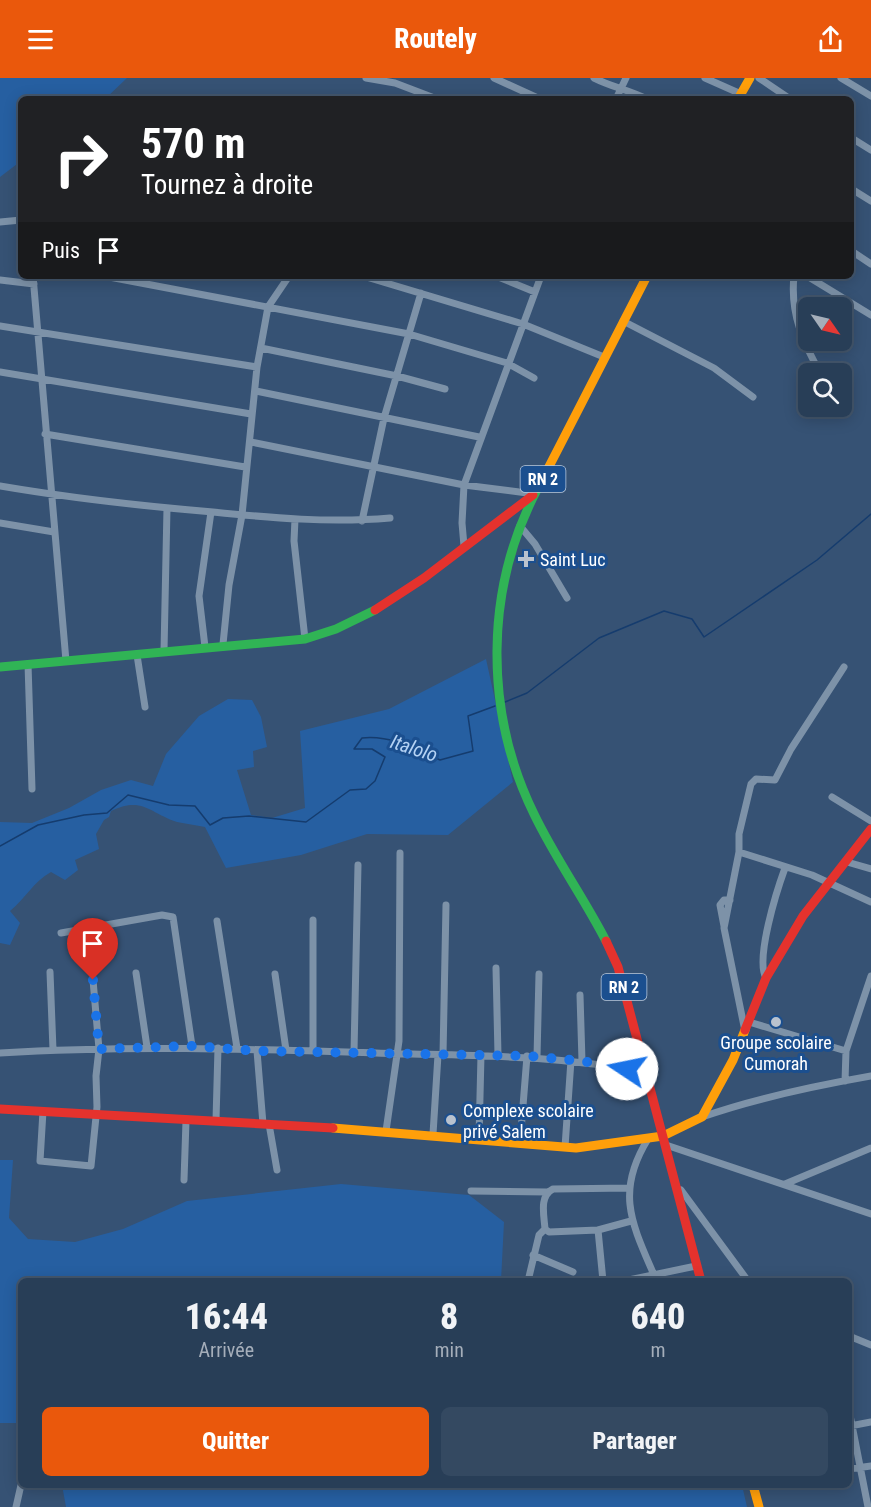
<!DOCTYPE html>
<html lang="fr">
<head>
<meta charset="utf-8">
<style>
  :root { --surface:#283e57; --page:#344961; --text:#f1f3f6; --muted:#a5aeba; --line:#44576d; --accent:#ea580c }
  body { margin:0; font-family:"Roboto Condensed",sans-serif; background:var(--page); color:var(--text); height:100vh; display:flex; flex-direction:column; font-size:22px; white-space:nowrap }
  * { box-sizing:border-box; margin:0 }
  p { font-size:20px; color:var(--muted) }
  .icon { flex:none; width:33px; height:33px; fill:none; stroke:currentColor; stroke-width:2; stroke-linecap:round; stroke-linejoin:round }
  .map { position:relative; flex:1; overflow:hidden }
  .sheet { position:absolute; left:18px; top:1200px; width:834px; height:210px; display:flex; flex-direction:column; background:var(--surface); border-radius:9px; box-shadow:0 3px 15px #0003,0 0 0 2px var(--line) }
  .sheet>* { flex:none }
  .top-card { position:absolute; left:18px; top:18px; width:836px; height:183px; border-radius:9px; box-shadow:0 3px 15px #0003,0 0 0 2px var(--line); background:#202124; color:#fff; overflow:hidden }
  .needle { width:39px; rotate:124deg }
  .controls { position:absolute; left:798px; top:219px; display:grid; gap:12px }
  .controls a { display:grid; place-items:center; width:54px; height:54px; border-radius:9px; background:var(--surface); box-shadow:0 3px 15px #0003,0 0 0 2px var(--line); font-size:30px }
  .pin { position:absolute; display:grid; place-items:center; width:51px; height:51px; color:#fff; margin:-62px -26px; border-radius:50% 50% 50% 0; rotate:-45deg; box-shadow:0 0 6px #0007 }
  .pin .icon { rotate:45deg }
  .me { position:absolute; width:66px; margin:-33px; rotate:281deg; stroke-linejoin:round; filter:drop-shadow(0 0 4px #0008) }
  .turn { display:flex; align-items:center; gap:21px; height:126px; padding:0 24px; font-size:27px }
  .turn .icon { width:78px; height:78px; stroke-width:2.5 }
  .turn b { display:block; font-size:42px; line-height:51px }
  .then { display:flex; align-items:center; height:57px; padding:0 24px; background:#0003; gap:12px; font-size:22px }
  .eta { display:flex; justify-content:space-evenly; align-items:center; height:102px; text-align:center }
  .eta b { font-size:36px; font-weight:800; line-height:42px }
  .button { display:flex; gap:12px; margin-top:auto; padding:12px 24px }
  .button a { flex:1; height:69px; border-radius:9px; background:var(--accent); color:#fff; font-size:24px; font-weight:800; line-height:69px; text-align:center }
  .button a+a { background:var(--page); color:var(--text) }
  header { display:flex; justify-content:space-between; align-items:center; height:78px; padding:0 24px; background:var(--accent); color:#fff; font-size:27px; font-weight:800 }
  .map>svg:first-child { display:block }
  .green { fill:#265fa1 }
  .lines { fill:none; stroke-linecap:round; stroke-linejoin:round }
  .stream { stroke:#153c6e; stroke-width:1.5 }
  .street { stroke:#7d92a8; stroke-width:7 }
  .fast { stroke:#30b455; stroke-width:9 }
  .slow { stroke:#ff9f0a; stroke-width:9 }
  .jam { stroke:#e5322d; stroke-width:9 }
  .route { stroke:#1a73e8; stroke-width:10; stroke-dasharray:0 18 }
  .poi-dot { fill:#b9c2ce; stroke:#1b4f8f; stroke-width:2 }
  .labels { text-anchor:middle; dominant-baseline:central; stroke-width:6; stroke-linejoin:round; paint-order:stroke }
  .shield { fill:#1b4f8f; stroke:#bbcadd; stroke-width:1.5 }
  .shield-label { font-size:16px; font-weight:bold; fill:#fff }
  .poi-label { font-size:18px; fill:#fff; stroke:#1b4f8f; text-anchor:start }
  .water-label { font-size:20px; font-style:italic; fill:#b5d3f5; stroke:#1b4f8f }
</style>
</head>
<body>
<header><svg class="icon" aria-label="menu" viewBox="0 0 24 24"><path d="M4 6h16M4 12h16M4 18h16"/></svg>Routely<svg class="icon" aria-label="share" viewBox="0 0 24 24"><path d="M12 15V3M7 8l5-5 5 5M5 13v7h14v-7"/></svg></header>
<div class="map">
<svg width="871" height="1429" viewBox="0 0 871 1429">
  <rect width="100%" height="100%" fill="#365274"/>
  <path class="green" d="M0,0h127l-22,21h-84v62l-21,16z
    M486,581l27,123 -65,53 -81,-1 -66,21 -75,13 -21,-41c-9,-2 -19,-3 -28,-5 -28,-9 -34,-26 -66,-11l-2,6 -5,3 -8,14 3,15 -24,11 3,10 -13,10 -14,-8c-18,10 -25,26 -41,39l10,12 -10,22 -10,-2v-121l32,1 37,-15 32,-18 30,-10 22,6 13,-32 33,-38 29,-17 24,1 9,17 6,30 -14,4 1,16 -17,3 14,45 21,3 33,-10 -5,-77 89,-22z
    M0,1082h13l-4,58 19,21 47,3 48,-13 64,-28 154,-17 128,11 35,27 -3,59h-480v142h-21z
    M62,1407h680l5,22h-681z"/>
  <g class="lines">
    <path class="stream" d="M505,624l22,-9 72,-55 65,-27 28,8 12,18 113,-77 54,-46
      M0,768l38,-21 46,-10 23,-2 21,-18 41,10 26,1 15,19 13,-7 26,-2 57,6 44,-32 16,-1 9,-8 10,-24 -13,-8h-18l8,-11c28,-3 52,10 78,22l33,-9 -5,-35 27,-10"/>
    <path class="street" d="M366,0l29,5 42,16
      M494,0l46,21
      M594,0c18,9 35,12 53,21
      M705,0l36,16
      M759,0l31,21
      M841,0l30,18
      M616,21l10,-21
      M850,59l21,13
      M850,110l21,13
      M0,144l21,-2
      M850,172l21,14
      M33,198l33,385
      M104,198l305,58 98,29 27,15
      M363,198l160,48 81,33
      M496,198l39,16
      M794,198c-4,37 9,67 27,98
      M807,198l64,39
      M0,202l34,4
      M623,243l91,47 39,29
      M0,248l257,41
      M261,270l136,28 48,13
      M0,294l251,42
      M256,313l223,46
      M45,356l200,33
      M251,364l213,43 71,9
      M0,408c70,12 141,20 213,26 59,6 117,11 177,6
      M295,441l-1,22 11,98
      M362,443l22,-103 37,-125
      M0,445l54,9
      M520,448l15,18 32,54
      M464,468l-2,-23 2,-38 77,-209
      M223,566l6,-59 13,-70 15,-148 11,-60 21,-31
      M205,569l-6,-51 12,-84
      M164,573l3,-143
      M137,577l8,52
      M28,586l4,125
      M832,719l39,24
      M739,774l73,23 59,27
      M847,784l24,7
      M217,843l20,127
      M724,848l-4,-21 4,-5h6
      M61,855l101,-18 11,2 19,129
      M496,890l2,87
      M50,894l3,78
      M136,895l11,74
      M275,896l11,76
      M766,900c-11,-19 11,-88 19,-110
      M580,917l2,66
      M749,944l97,29
      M745,953l-21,-103 15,-76v-18l12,-50 5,-5 19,1 16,-31 53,-82
      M257,973l6,73
      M313,973v-131
      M354,974l4,-187
      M0,975c127,-8 249,-4 376,0 91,3 181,1 270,20
      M443,977l3,-150
      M537,979l2,-83
      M845,1003l1,-30 25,-75
      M43,1033l-3,50 51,5 6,-59 -1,-31 3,-27 -6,-69
      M702,1039c54,-19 112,-31 169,-41
      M216,1042l2,-72
      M269,1046l8,46
      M386,1053l13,-90 1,-188
      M433,1056l5,-79
      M479,1060l2,-83
      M648,1061c-33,53 -16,85 6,136
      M520,1065l7,-87
      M666,1067l205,69
      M565,1069l6,-87
      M184,1102l2,-59
      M785,1106l86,-36
      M681,1112l67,91
      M471,1113l76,1
      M598,1152l-49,2 -4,-3c-1,-14 -6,-33 8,-40l77,-1
      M533,1177l40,17
      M528,1203l11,-46 6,-6
      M603,1203l-5,-51 33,-9
      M624,1203l72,-15
      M849,1258l22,9
      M849,1332l19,97
      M850,1348l21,-4
      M849,1391l22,-3
      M16,1429l5,-22"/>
    <path class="fast" d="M538,410c-54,101 -54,224 -4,326 21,44 50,84 72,127
      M0,589l305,-28 31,-10 39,-19"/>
    <path class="slow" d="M738,21l12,-21
      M538,410l109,-212
      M333,1050l243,20 87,-12 39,-19 31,-57 12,-30
      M753,1407l6,22"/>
    <path class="jam" d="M375,532l49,-32 109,-83
      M606,863l12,26 83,314
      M745,952l21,-52 37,-62 68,-87
      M0,1031l333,19"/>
  </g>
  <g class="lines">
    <path class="route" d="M93,902l6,69 93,-3 65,5 270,5 55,5 45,8"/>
  </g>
  <g class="poi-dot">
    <path d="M523 472h6v6h6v6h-6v6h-6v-6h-6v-6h6z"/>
    <circle cx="776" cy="944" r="6"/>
    <circle cx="451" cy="1042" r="6"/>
  </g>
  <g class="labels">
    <g class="shield">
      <rect x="520.5" y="388" width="45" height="26" rx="4.5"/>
      <rect x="601.5" y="896" width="45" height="26" rx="4.5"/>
    </g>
    <g class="shield-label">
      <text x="543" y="401">RN 2</text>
      <text x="624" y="909">RN 2</text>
    </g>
    <g class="poi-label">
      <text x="540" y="481">Saint Luc</text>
      <text x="776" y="964" text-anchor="middle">Groupe scolaire<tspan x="776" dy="21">Cumorah</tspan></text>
      <text x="463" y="1032">Complexe scolaire<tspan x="463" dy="21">privé Salem</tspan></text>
    </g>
    <g class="water-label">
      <text transform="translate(414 670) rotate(18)">Italolo</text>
    </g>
  </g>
</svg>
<div class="controls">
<a><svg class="needle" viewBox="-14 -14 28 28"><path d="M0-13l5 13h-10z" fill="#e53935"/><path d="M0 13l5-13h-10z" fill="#a5aeba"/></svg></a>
<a><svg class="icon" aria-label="search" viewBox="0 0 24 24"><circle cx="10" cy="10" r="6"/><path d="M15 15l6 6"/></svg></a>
</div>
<div class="pin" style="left:93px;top:902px;background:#d93025"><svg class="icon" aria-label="arrive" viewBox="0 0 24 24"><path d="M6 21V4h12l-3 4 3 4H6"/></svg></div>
<svg class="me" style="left:627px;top:991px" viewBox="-20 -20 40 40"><circle r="19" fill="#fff"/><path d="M0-13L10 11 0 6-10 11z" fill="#1a73e8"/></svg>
<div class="top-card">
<div class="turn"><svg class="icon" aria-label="right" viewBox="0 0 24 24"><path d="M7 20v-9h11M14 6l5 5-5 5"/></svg><div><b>570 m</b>Tournez à droite</div></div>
<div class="then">Puis<svg class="icon" aria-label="arrive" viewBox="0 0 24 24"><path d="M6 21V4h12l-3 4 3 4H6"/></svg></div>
</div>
<section class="sheet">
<div class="eta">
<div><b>16:44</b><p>Arrivée</p></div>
<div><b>8</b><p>min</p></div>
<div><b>640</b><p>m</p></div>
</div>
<div class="button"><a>Quitter</a><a>Partager</a></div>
</section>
</div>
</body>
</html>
